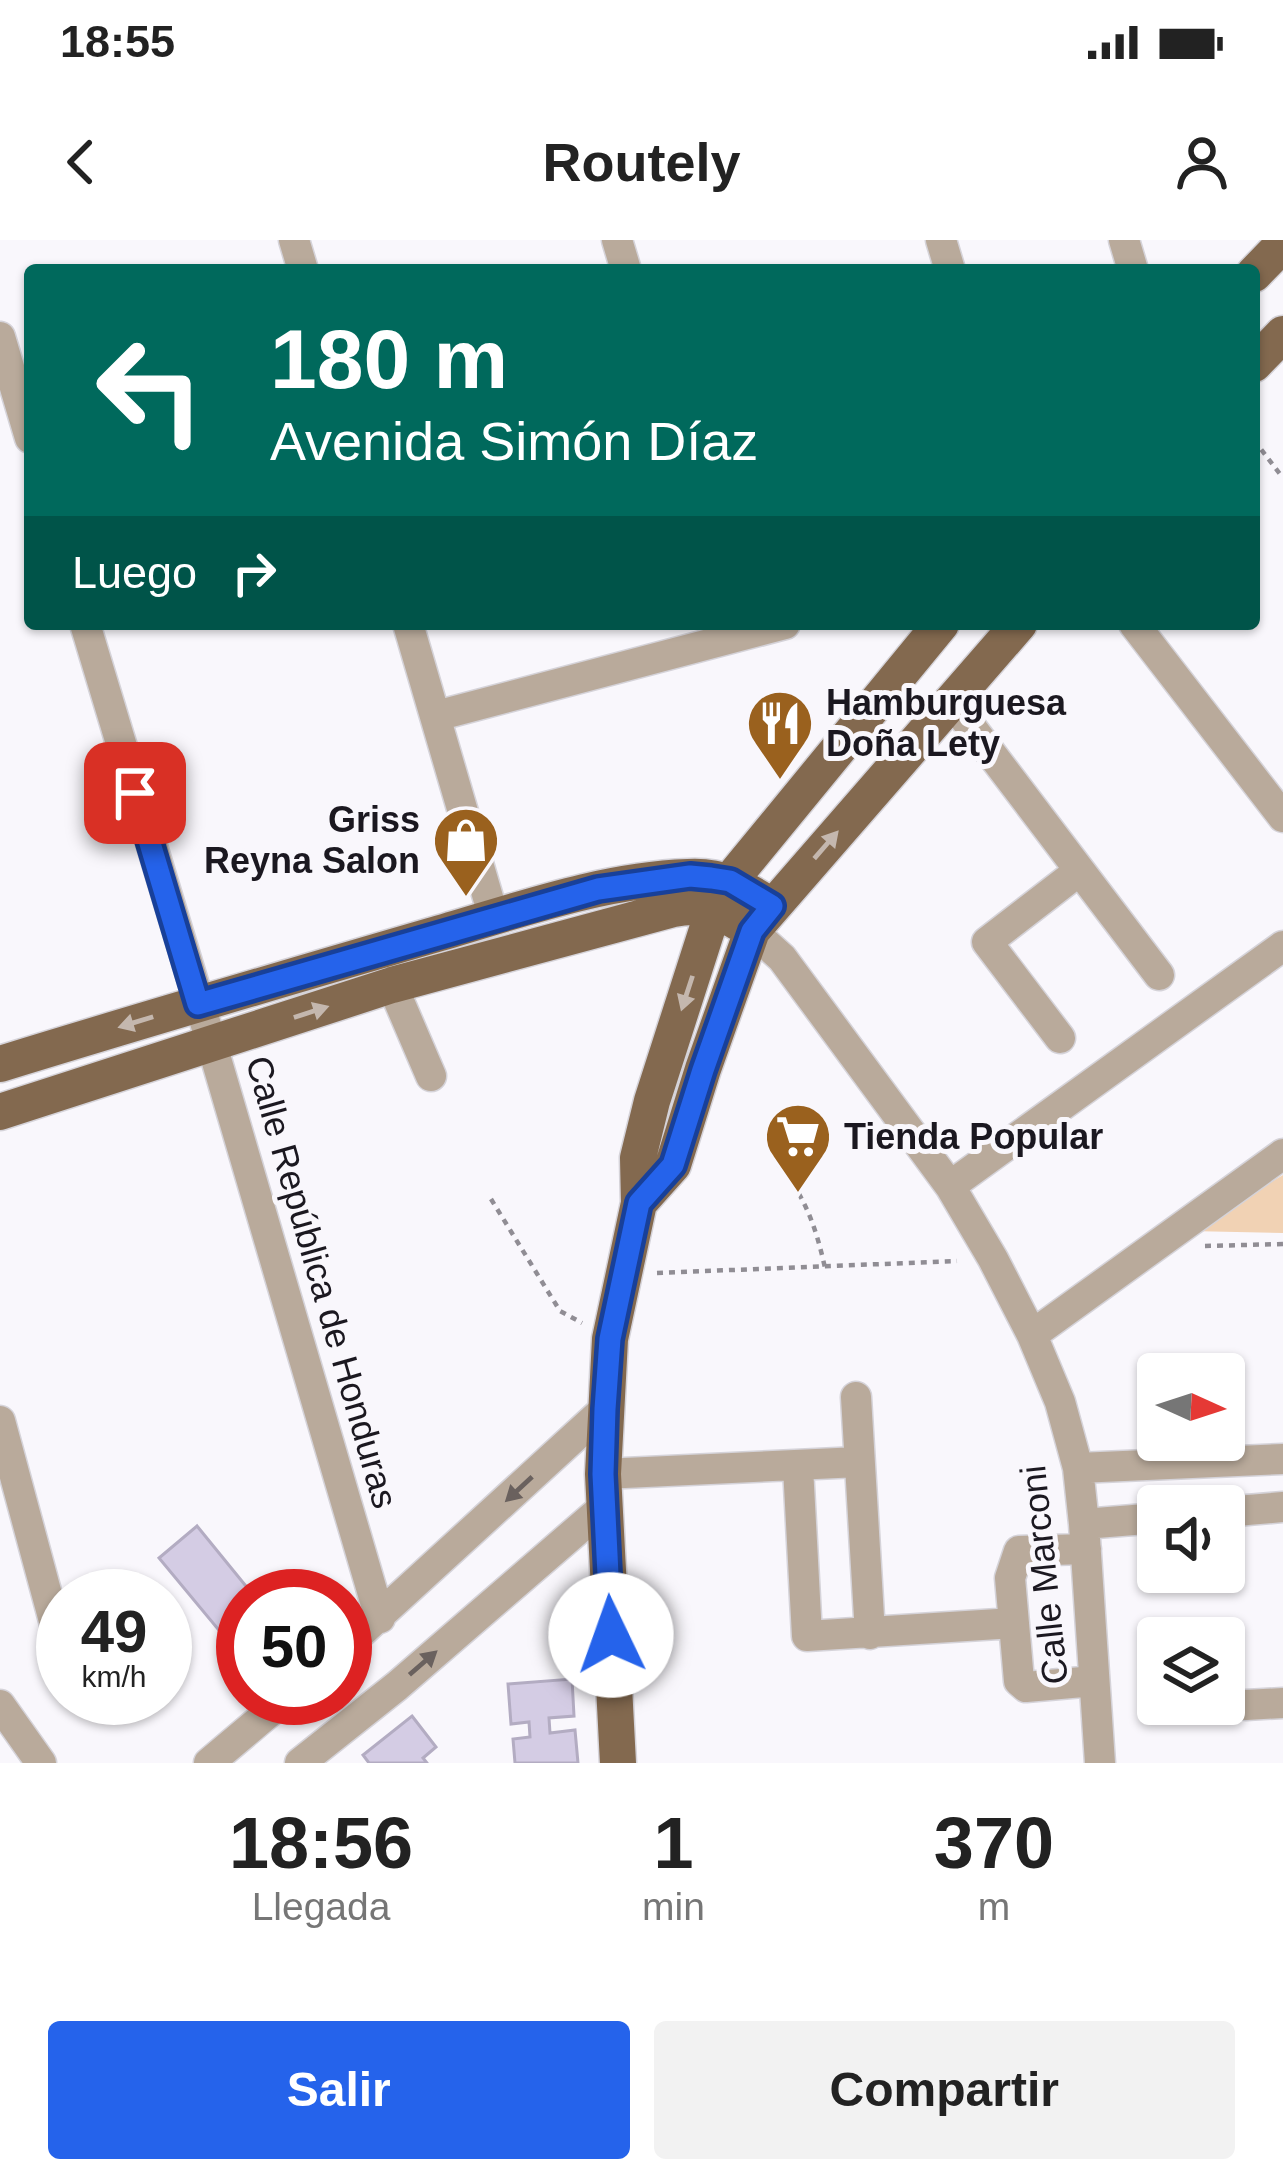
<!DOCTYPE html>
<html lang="es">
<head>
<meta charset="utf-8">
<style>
  :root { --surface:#fff; --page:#f2f2f2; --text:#222; --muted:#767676; --accent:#2563eb }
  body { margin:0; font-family:Helvetica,sans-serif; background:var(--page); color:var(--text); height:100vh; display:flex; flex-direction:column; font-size:45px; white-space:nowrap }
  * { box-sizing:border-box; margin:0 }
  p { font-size:39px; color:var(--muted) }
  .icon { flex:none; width:66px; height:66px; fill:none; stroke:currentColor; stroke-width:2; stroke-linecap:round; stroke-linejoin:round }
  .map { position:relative; height:1523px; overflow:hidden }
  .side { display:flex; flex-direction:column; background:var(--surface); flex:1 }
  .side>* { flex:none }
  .banner { position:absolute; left:24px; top:24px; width:1236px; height:366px; border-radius:12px; box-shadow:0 3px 9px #0004; background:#00695c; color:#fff; overflow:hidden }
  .needle { width:78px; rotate:93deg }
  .buttons { position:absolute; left:1137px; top:1113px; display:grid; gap:24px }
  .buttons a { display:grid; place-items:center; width:108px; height:108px; border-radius:12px; background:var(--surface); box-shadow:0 3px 9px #0004; font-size:60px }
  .speed { position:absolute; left:36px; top:1329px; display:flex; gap:24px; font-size:60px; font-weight:700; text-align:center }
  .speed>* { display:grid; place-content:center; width:156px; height:156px; border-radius:50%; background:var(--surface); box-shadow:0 3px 9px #0004; line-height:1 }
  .speed small { font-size:30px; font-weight:400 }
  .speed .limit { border:18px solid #d22; background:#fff; color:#111 }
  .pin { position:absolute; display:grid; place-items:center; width:102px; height:102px; color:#fff; margin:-51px; border-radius:24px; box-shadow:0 6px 18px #0006 }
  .me { position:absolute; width:132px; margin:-66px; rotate:357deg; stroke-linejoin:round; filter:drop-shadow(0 0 9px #0008) }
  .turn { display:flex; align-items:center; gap:42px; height:252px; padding:0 48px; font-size:54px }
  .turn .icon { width:156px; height:156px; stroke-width:2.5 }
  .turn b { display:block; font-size:84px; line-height:102px }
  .then { display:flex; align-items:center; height:114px; padding:0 48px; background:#0003; gap:24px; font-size:45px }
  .eta { display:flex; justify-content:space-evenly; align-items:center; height:204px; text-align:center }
  .eta b { font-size:72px; font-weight:800; line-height:84px }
  .primary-button { display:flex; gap:24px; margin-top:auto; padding:24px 48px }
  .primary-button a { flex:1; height:138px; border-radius:12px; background:var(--accent); color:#fff; font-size:48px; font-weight:800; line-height:138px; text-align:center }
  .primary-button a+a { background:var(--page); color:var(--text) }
  .status { display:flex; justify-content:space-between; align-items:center; height:84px; padding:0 60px; background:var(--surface); direction:ltr }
  .status svg { height:33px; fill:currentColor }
  header { display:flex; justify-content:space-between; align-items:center; height:156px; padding:0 48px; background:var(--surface); font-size:54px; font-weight:800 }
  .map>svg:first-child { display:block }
  .green { fill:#f1d2b4 }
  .building { fill:#d4cce4; stroke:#b3acc2; stroke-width:3 }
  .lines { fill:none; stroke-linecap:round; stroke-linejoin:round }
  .minor-casing { stroke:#d5d3d9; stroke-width:33 }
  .major-casing { stroke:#d5d3d9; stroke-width:39 }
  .path { stroke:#908d94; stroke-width:4.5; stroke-dasharray:6 6; stroke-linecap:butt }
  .minor { stroke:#b9aa9b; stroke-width:30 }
  .major { stroke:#83694f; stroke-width:36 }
  .oneway { fill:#c4b7ae }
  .oneway2 { fill:#6a615e }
  .route-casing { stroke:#184099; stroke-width:30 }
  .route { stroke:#2563eb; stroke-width:21 }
  .labels { text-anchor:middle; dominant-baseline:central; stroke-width:10; stroke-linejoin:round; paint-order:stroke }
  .poi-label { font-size:36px; font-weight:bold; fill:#1b1820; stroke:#f9f7fc; text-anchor:start }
  .street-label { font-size:36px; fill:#1b1820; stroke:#f9f7fc }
</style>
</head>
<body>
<div class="status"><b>18:55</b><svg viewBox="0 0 49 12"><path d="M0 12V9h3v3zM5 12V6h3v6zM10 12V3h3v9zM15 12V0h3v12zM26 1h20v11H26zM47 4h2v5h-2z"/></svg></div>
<header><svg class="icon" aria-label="back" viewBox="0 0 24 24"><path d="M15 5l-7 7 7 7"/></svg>Routely<svg class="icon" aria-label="person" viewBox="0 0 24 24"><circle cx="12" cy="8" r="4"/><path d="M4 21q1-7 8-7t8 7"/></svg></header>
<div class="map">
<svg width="1283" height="1523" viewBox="0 0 1283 1523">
  <rect width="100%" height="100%" fill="#f9f7fc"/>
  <path class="green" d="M1283,935v58l-94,-2z"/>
  <path class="building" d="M197,1286l57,70h-11v31l-16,13 -68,-82z
    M572,1439l2,37 -25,2 1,15 25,-3 3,33h-63l-2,-24 17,-2 -1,-15 -18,2 -3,-40z
    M412,1476l24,31 -13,11 4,5h-58l-6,-8z"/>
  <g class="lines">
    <defs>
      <path id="minor" d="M294,0l9,30
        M617,0l9,30
        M941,0l9,30
        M1124,0l9,30
        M0,97l30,101
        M85,384l127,421 168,573
        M408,384l86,294
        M1134,384l149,193
        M952,462l207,273
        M436,476l349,-92
        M752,691l30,27 168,228 43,73 39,76 28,67 18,66 6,56 16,239
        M392,745l39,91
        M1060,798l-73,-96 92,-71
        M950,946l333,-240
        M1032,1095l251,-181
        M856,1157l14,237
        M0,1181l60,222
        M798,1227l9,169 207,-13
        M1078,1228l205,-9
        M603,1234l256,-12
        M1224,1272l59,-5
        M1084,1284l74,-6
        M1086,1309l-67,2 -9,27 9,103 7,6 68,-6
        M345,1407l260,-238
        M0,1465l41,58
        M1246,1465l37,-2
        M209,1523l77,-65
        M300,1523l97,-77 207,-179"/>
      <path id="major" d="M1254,34l29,-30
        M1254,124l29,-30
        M0,824c143,-44 286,-86 430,-128 84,-24 170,-56 258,-59 36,-2 55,11 84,29
        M0,872l392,-127 281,-76c36,-7 49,4 79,22
        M639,963l34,-38 30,-96 49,-138 267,-307
        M618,1523l-15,-289 7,-135 29,-136 -1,-45 14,-57 62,-193 16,-27 211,-257"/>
    </defs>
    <use href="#minor" class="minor-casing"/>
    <use href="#major" class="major-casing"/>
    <path class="path" d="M1254,200l29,38
      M778,924c27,32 38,63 47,104
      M491,959l69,112 22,12
      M1205,1006l78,-2
      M657,1033l300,-12"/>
    <use href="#minor" class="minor"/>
    <use href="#major" class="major"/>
  </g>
  <defs><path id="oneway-solid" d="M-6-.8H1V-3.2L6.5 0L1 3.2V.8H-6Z" transform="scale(3)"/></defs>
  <g class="oneway">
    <use href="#oneway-solid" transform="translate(826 605) rotate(-49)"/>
    <use href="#oneway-solid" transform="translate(687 753) rotate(108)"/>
    <use href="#oneway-solid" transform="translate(311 772) rotate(-18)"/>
    <use href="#oneway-solid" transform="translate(136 782) rotate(163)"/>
  </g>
  <g class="oneway2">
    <use href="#oneway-solid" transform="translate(519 1249) rotate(137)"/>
    <use href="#oneway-solid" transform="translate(423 1423) rotate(-41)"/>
  </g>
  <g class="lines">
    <defs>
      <path id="route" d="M135,553l63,211 400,-115 92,-13 21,2 19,3 42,25 -20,25 -49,139 -30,95 -34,38 -29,136 -5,70 -2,65 8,161"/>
    </defs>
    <use href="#route" class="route-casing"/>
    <use href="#route" class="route"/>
  </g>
  <defs>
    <symbol id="restaurant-pin" viewBox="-11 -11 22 30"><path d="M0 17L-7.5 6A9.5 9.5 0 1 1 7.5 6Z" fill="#9a611e" stroke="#f9f7fc"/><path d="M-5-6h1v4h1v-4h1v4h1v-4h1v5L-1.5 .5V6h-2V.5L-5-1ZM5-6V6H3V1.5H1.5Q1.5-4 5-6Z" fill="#fff"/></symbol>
    <symbol id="shop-pin" viewBox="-11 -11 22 30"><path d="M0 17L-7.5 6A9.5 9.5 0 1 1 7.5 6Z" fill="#9a611e" stroke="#f9f7fc"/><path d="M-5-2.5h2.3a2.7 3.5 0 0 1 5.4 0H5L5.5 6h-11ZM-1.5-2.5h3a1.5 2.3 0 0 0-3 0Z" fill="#fff"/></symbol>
    <symbol id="supermarket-pin" viewBox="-11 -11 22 30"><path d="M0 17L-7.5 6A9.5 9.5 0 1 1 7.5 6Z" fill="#9a611e" stroke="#f9f7fc"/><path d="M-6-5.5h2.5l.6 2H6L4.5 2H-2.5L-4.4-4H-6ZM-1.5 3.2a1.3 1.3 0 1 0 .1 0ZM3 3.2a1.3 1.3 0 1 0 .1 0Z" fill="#fff"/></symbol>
  </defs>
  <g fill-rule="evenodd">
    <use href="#restaurant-pin" x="742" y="445" width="76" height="104"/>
    <use href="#shop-pin" x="428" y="562" width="76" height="104"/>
    <use href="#supermarket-pin" x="760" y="858" width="76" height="104"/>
  </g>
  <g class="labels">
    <g class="poi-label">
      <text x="826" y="462">Hamburguesa<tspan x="826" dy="41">Doña Lety</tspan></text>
      <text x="420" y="579" text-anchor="end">Griss<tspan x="420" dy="41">Reyna Salon</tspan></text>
      <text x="844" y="896">Tienda Popular</text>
    </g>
    <g class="street-label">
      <text transform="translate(322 1042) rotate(74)">Calle República de Honduras</text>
      <text transform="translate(1044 1335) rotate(-96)">Calle Marconi</text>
    </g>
  </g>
</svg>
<div class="buttons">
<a><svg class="needle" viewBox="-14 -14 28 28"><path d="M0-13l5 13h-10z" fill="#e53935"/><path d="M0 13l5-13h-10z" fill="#767676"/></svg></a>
<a><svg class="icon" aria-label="sound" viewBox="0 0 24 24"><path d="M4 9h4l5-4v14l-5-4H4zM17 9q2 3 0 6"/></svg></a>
<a><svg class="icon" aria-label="layers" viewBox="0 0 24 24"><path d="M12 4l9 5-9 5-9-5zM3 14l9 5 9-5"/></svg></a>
</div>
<div class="speed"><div>49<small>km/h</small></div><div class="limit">50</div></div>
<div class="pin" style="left:135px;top:553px;background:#d93025"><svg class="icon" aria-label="arrive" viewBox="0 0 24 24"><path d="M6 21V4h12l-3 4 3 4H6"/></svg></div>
<svg class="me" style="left:611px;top:1395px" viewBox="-20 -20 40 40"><circle r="19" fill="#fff"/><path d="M0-13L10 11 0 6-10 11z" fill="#2563eb"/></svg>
<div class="banner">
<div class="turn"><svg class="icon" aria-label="left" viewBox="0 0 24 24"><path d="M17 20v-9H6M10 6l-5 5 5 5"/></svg><div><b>180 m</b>Avenida Simón Díaz</div></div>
<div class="then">Luego<svg class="icon" aria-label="right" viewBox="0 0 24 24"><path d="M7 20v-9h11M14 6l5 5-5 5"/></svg></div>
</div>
</div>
<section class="side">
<div class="eta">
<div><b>18:56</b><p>Llegada</p></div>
<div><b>1</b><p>min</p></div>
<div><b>370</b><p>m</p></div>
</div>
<div class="primary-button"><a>Salir</a><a>Compartir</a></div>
</section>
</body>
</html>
